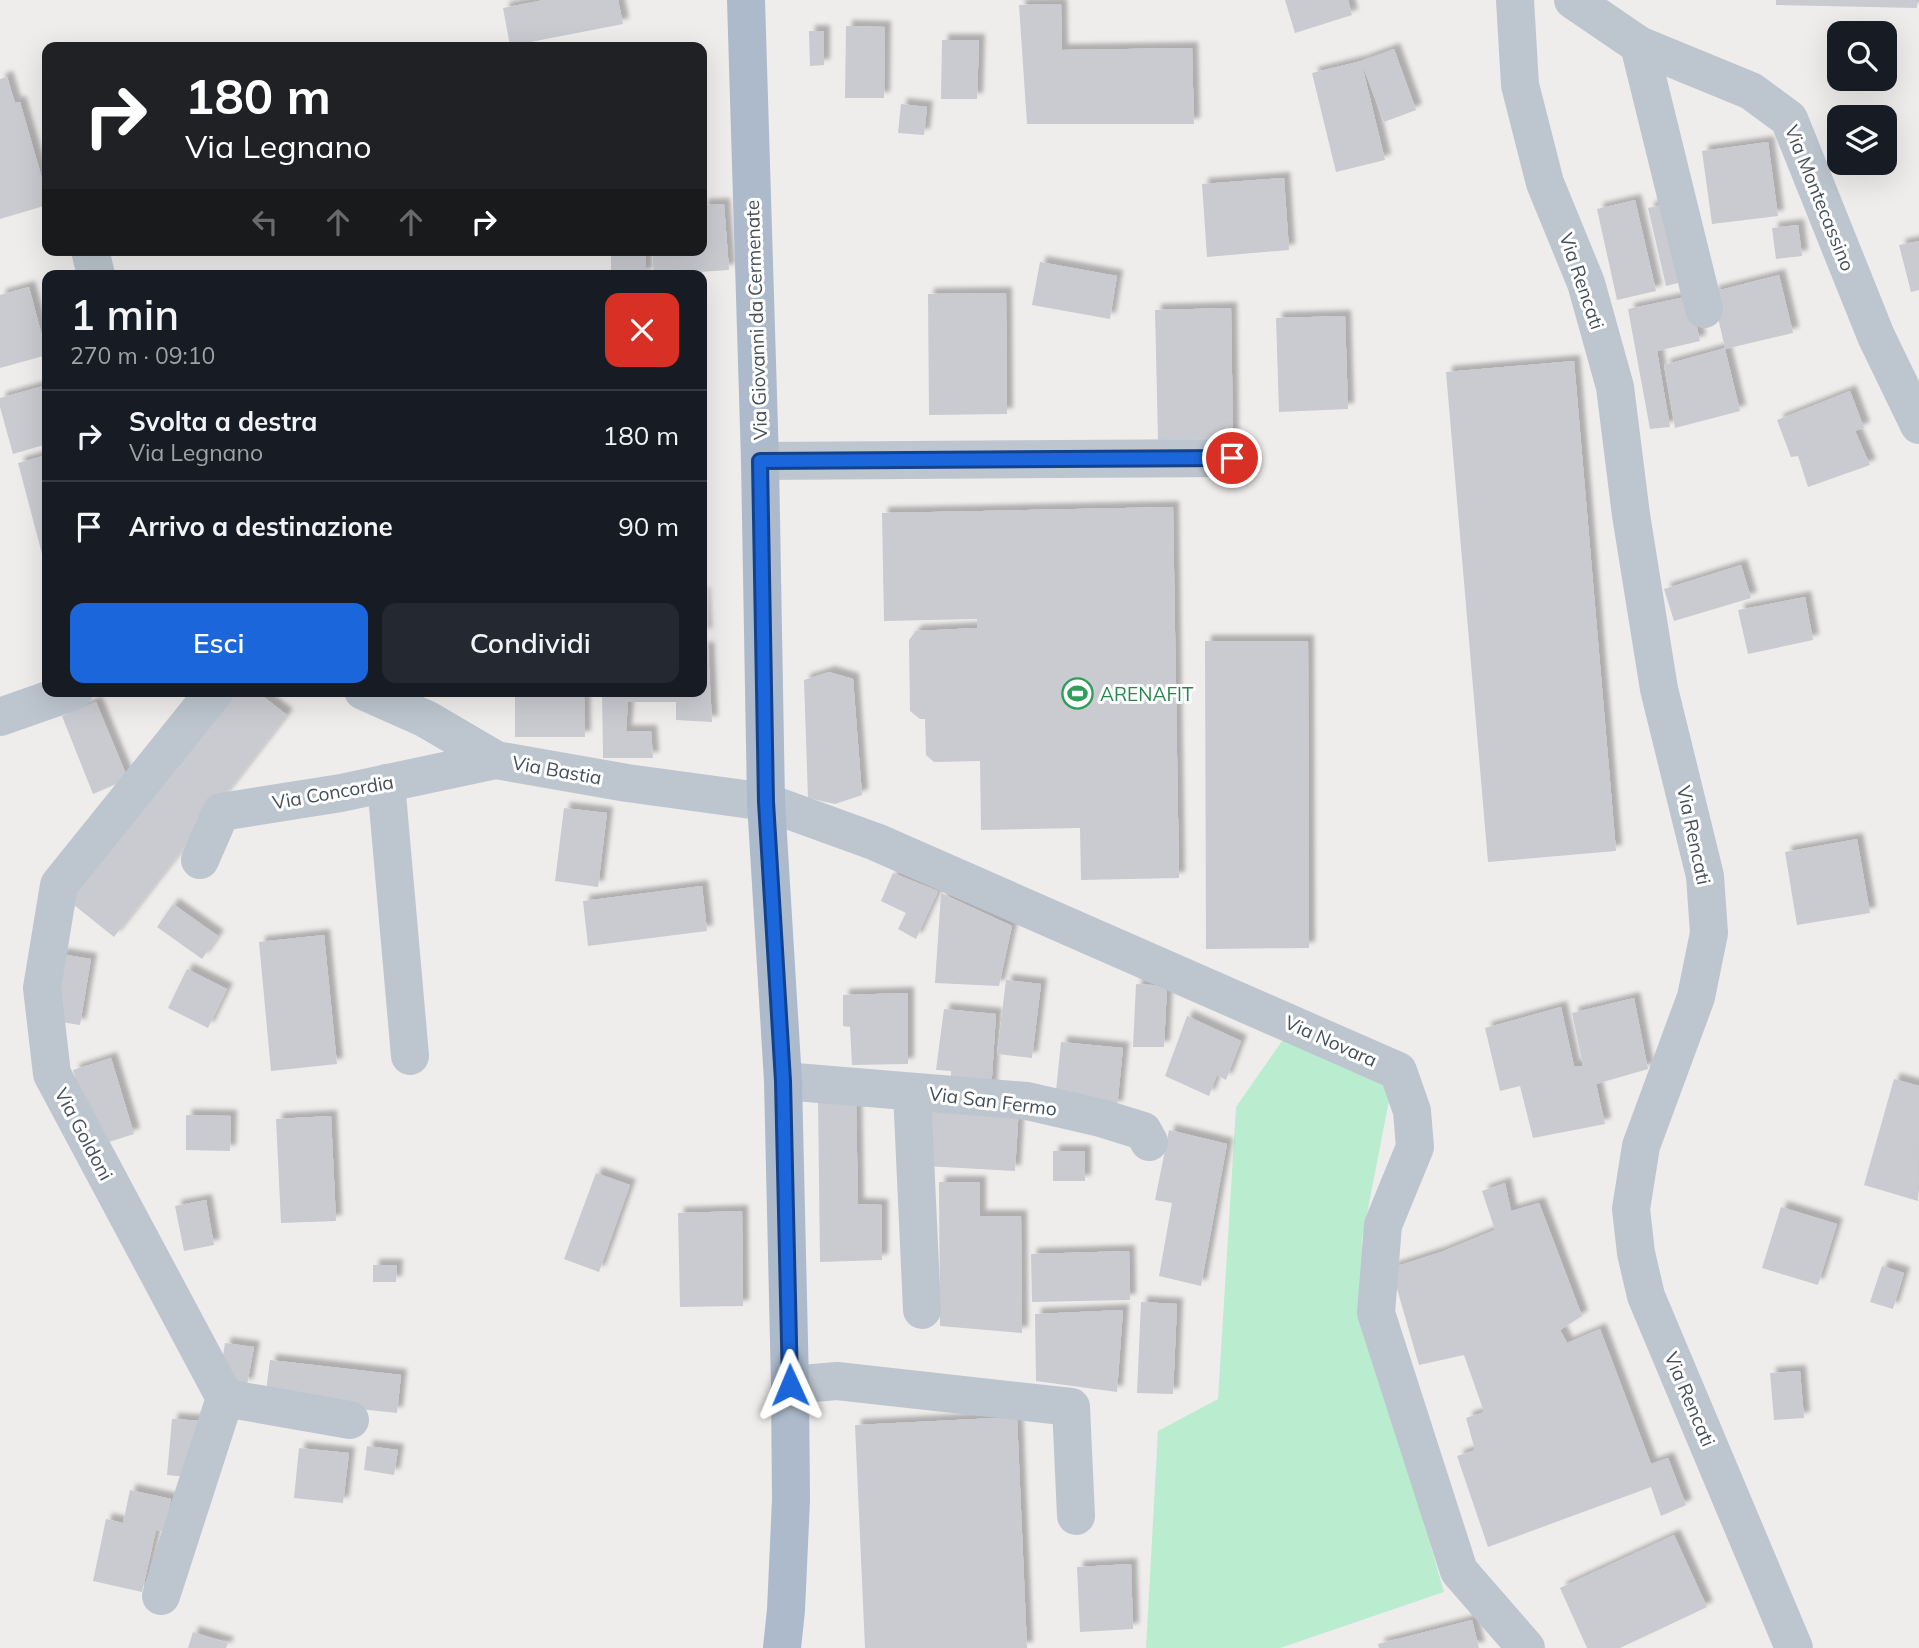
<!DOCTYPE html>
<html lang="it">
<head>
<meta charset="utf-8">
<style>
  :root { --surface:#171b24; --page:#242831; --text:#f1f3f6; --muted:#9ea1a6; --line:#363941; --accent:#1b66da }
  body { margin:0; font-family:Mulish,sans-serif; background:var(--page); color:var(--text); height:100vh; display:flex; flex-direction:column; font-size:26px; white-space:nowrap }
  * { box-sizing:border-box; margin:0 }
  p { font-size:23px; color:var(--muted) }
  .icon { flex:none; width:38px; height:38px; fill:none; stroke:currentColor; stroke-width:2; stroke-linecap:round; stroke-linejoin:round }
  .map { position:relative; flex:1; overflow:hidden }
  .panel { position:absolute; left:42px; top:270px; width:665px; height:427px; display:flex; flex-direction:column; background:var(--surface); border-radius:14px; box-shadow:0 7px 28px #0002 }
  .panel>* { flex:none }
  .top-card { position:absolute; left:42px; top:42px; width:665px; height:214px; border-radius:14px; box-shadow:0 7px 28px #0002; background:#202124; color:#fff; overflow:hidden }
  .tools { position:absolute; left:1827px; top:21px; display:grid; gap:14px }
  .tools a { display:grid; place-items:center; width:70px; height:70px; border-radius:14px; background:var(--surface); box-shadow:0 7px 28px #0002; font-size:35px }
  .pin { position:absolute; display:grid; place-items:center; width:60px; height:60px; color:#fff; margin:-30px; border:4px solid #fff; border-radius:50%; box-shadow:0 2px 7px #0007 }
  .me { position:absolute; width:77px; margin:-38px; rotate:359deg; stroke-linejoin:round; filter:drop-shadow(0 0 5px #0008) }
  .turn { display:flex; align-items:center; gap:24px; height:147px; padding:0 28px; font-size:32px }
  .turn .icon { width:91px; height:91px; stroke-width:2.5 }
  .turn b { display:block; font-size:49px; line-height:60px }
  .lanes { display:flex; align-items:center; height:66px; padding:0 28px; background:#0003; justify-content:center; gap:35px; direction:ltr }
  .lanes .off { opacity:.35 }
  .round { display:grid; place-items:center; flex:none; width:74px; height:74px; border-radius:14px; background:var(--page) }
  .headline { display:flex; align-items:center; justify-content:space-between; height:119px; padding:0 28px }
  h1 { font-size:42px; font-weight:600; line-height:52px }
  .primary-button { display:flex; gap:14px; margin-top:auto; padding:14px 28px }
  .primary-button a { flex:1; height:80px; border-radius:14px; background:var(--accent); color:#fff; font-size:28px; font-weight:600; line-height:80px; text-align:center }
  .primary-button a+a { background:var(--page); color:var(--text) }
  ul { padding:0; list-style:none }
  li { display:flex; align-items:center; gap:21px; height:91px; padding:0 28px; border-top:2px solid var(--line) }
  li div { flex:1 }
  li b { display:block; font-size:26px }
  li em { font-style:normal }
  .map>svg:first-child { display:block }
  .green { fill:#baedd0 }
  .building { fill:#c9cbd1; filter:url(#shadow) }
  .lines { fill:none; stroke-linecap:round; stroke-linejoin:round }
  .minor { stroke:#bdc6cf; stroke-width:38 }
  .major { stroke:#acbacb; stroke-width:38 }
  .route-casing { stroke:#12428e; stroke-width:18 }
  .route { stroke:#1b66da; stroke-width:12 }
  .labels { text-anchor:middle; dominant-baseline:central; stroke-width:6; stroke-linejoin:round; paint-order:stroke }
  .street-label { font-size:19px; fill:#454f59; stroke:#fff }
  .leisure-label { font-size:19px; fill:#27864d; stroke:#fff; text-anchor:start }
</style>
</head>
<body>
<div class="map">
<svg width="1919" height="1648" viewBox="0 0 1919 1648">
  <defs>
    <filter id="shadow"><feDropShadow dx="6" dy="-6" stdDeviation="2" flood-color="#0004"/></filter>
  </defs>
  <rect width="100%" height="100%" fill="#efecec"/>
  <path class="green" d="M1284,1038l108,47 -30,155 8,96 74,256 -164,56h-134l12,-217 60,-32 18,-292z"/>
  <path class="building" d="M544,0h74l5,24 -113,22 -7,-38z
    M1285,0h63l4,15 -57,18z
    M1776,0h141v8l-141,-3z
    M1061,4l1,46 130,-2 2,76h-167l-8,-119z
    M846,26l39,1 -1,71h-39z
    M809,31h15v34l-14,1z
    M942,40h37l-2,59h-36z
    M1394,49l22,61 -32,12 -23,-61 24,99 -49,12 -24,-99 49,-12z
    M7,77l8,26 5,-1 27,94v9l-47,14v-140z
    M901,104l26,3 -3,28 -26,-2z
    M1768,142l10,74 -66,8 -10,-73z
    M1284,178l5,72 -82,7 -5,-73z
    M1635,200l21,91 -39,9 -20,-91z
    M1672,203l18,77 -24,6 -18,-78z
    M724,204l5,66 -75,5 -2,-25h50v-45z
    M1798,225l4,31 -26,3 -4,-31z
    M1919,241v49l-8,2 -12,-47z
    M611,253h35v22h-35z
    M1040,262l77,14 -7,43 -78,-14z
    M1779,275l14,58 -68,16 15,62 -65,17 -11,-63 61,-17 -13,-56z
    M29,287l18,68 -47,13v-73z
    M1006,293l1,121 -78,1 -1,-121z
    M1690,296l10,45 -43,10 13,76 -20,2 -22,-120z
    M1231,308l2,130 -75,2 -3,-130z
    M1345,316l3,93 -69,3 -3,-94z
    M1574,361l42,490 -128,11 -42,-490z
    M47,385v59l-34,10 -13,-47v-9z
    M1850,391l14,37 -9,3 15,34 -62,22 -10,-31 -7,1 -14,-37z
    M47,455v114h-1l-28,-106z
    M1173,507l6,371 -98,2 -1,-52 -99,2 -1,-69 -46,1 -8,-7 -1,-36h-5l-10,-8 -1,-71 7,-9 61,-3v-9l-93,2 -2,-108z
    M1741,565l10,33 -77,23 -10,-32z
    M702,593h2l2,41h-4z
    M1805,597l8,43 -65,14 -10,-44z
    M1205,641h103l1,307 -103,1z
    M702,648h6l4,74 -36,-2v-18h-48l-2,29h25l2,27h-50l-1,-67h100z
    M829,672l24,7 9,116 -27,9 -27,-6 -4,-118z
    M225,691h31l31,24 -173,222 -50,-40z
    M515,691h69l1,46h-70z
    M96,702l32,77 -35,15 -31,-78z
    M564,808l43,5 -9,74 -43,-6z
    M1857,839l13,74 -73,12 -12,-73z
    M893,873l45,18 -22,48 -18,-10 8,-16 -25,-12z
    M702,886l5,45 -119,15 -5,-45z
    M941,893l71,33 -13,60 -64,-3z
    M173,904l45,32 -16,23 -45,-32z
    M324,935l13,129 -66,7 -12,-129z
    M60,954l31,5 -11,66 -31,-5z
    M187,969l40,20 -19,39 -40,-20z
    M1006,980l35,4 -9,74 -35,-4z
    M1136,984l31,2 -3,61h-31z
    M908,993v71l-56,1 -2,-38 -7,-1v-31z
    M1634,998l14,71 -52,15 9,40 -72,14 -13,-52 -20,5 -15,-63 76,-21 13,59h9l-11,-53z
    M944,1009l52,5 -5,78 -40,-2v-19l-15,-1z
    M1187,1016l54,25 -15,39 -9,-5 -8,21 -44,-20z
    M1061,1042l62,6 -6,59 -62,-6z
    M111,1058l23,76 -38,12 -23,-76z
    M1894,1079l25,7 -1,115 -54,-16z
    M818,1099h38l2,105 24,1v55l-62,2z
    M929,1102l90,4 -4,65 -90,-5z
    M186,1115l45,1 -1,35 -44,-1z
    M331,1116l5,105 -55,2 -5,-104z
    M1169,1130l58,14 -26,142 -42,-10 13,-73 -17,-3z
    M1053,1151h32v30h-32z
    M596,1173l34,12 -31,87 -35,-13z
    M939,1182h41v34h41l1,117 -82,-7z
    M1505,1183l6,28 28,-8 43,113 -22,14 7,13 33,-14 51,135 17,-6 18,47 -25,11 -10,-29 -163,60 -31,-91 18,-6 -9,-32 18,-6 -20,-57 -45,10 -28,-97 50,-16 54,-22 -13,-39z
    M206,1200l8,45 -30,6 -9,-45z
    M1781,1207l56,17 -19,61 -56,-17z
    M742,1211l1,95 -63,1 -2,-94z
    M1129,1251l1,49 -98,2 -1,-48z
    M373,1265h24l-1,17h-23z
    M1882,1266l22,7 -11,36 -23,-7z
    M1141,1302l36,2 -4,90 -36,-1z
    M1123,1310l-6,82 -81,-11 -1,-67z
    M225,1343l29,4 -7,38 -28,-4z
    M270,1360l131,15 -4,38 -132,-14z
    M1800,1371l4,47 -30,2 -4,-47z
    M1017,1417l10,231h-162l-10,-223z
    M172,1419l31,2 -5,57 -31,-3z
    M367,1446l31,4 -4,25 -30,-5z
    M299,1448l50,5 -6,50 -49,-5z
    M130,1490l41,9 -7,33 -8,-2 -14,62 -49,-11 13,-62 17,4z
    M1674,1535l33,72 -87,41h-33l-27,-60z
    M1131,1564l2,65 -53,3 -3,-65z
    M1472,1620l7,28h-100l-1,-4z
    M193,1632l35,11 -2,5h-38z"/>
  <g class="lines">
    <path class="minor" d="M1515,0l5,85 25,98 41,100 29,104 16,128 28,174 46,187 4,57 -13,64 -55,149 -10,63 5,44 10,43 148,352
      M1573,0l66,45 112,46 38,28 87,217 43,89
      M1639,45l65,264
      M90,250l6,25
      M760,461l472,-3
      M363,691l63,28 70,41 131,23 139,19 110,40 522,229 14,40 3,36 -32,78 -7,88 83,258 67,77
      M0,717l74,-26
      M386,783l24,273
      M200,860l21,-48 120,-19 155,-33
      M783,1081l244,20 74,17 42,13 6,11
      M912,1092l10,218
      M790,1385l47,-4 234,26 5,109
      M225,1398l125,22
      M161,1596l64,-198 -173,-324 -10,-86 17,-103 156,-194"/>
    <path class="major" d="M746,0l14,461 6,341 17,279 7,304 1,115 -5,110 -4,38"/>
  </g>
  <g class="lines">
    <defs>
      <path id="route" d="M790,1385l-7,-304 -17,-279 -6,-341 472,-3"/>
    </defs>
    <use href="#route" class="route-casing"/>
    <use href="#route" class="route"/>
  </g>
  <defs>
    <symbol id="stadium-ring" viewBox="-11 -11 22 22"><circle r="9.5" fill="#fff" stroke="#2e9e5b" stroke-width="1.5"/><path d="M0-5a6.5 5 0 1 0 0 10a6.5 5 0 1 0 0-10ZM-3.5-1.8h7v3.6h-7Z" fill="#2e9e5b"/></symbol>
  </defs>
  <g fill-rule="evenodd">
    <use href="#stadium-ring" x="1060" y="676" width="35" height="35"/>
  </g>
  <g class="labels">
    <g class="street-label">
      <text transform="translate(1820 198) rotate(68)">Via Montecassino</text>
      <text transform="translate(1582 281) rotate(71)">Via Rencati</text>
      <text transform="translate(756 320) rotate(-92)">Via Giovanni da Cermenate</text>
      <text transform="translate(557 770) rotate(10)">Via Bastia</text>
      <text transform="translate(333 792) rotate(-10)">Via Concordia</text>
      <text transform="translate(1694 835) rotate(78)">Via Rencati</text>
      <text transform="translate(1331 1041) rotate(24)">Via Novara</text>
      <text transform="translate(993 1101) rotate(7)">Via San Fermo</text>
      <text transform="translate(84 1134) rotate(62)">Via Goldoni</text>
      <text transform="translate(1690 1399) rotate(67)">Via Rencati</text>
    </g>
    <g class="leisure-label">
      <text x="1100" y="694">ARENAFIT</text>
    </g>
  </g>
</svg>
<div class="tools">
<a><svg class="icon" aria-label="search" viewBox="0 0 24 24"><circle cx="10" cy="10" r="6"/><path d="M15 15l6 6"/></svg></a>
<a><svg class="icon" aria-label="layers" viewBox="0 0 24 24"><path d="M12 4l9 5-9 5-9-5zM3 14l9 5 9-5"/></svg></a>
</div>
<div class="pin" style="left:1232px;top:458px;background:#d93025"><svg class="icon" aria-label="arrive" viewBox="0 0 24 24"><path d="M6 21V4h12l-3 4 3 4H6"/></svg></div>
<svg class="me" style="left:790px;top:1385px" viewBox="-20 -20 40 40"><path d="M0-17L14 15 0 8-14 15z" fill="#1b66da" stroke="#fff" stroke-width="4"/></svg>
<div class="top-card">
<div class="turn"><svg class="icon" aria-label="right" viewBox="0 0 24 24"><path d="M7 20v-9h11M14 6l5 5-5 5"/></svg><div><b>180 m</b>Via Legnano</div></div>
<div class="lanes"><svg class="icon off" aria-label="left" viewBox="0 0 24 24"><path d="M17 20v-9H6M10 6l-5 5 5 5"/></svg><svg class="icon off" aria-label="ahead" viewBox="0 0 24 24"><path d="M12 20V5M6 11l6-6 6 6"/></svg><svg class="icon off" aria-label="ahead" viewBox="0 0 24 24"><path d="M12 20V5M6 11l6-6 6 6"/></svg><svg class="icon" aria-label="right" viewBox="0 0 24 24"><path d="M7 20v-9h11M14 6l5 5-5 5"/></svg></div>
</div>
<section class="panel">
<div class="headline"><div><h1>1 min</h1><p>270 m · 09:10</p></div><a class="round" style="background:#d93025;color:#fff"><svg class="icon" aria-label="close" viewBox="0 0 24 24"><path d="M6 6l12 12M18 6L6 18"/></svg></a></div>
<ul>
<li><svg class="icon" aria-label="right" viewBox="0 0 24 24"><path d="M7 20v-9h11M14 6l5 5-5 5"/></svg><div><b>Svolta a destra</b><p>Via Legnano</p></div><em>180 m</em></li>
<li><svg class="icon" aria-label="arrive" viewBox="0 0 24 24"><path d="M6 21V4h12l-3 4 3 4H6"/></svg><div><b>Arrivo a destinazione</b></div><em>90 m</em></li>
</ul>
<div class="primary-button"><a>Esci</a><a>Condividi</a></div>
</section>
</div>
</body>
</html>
